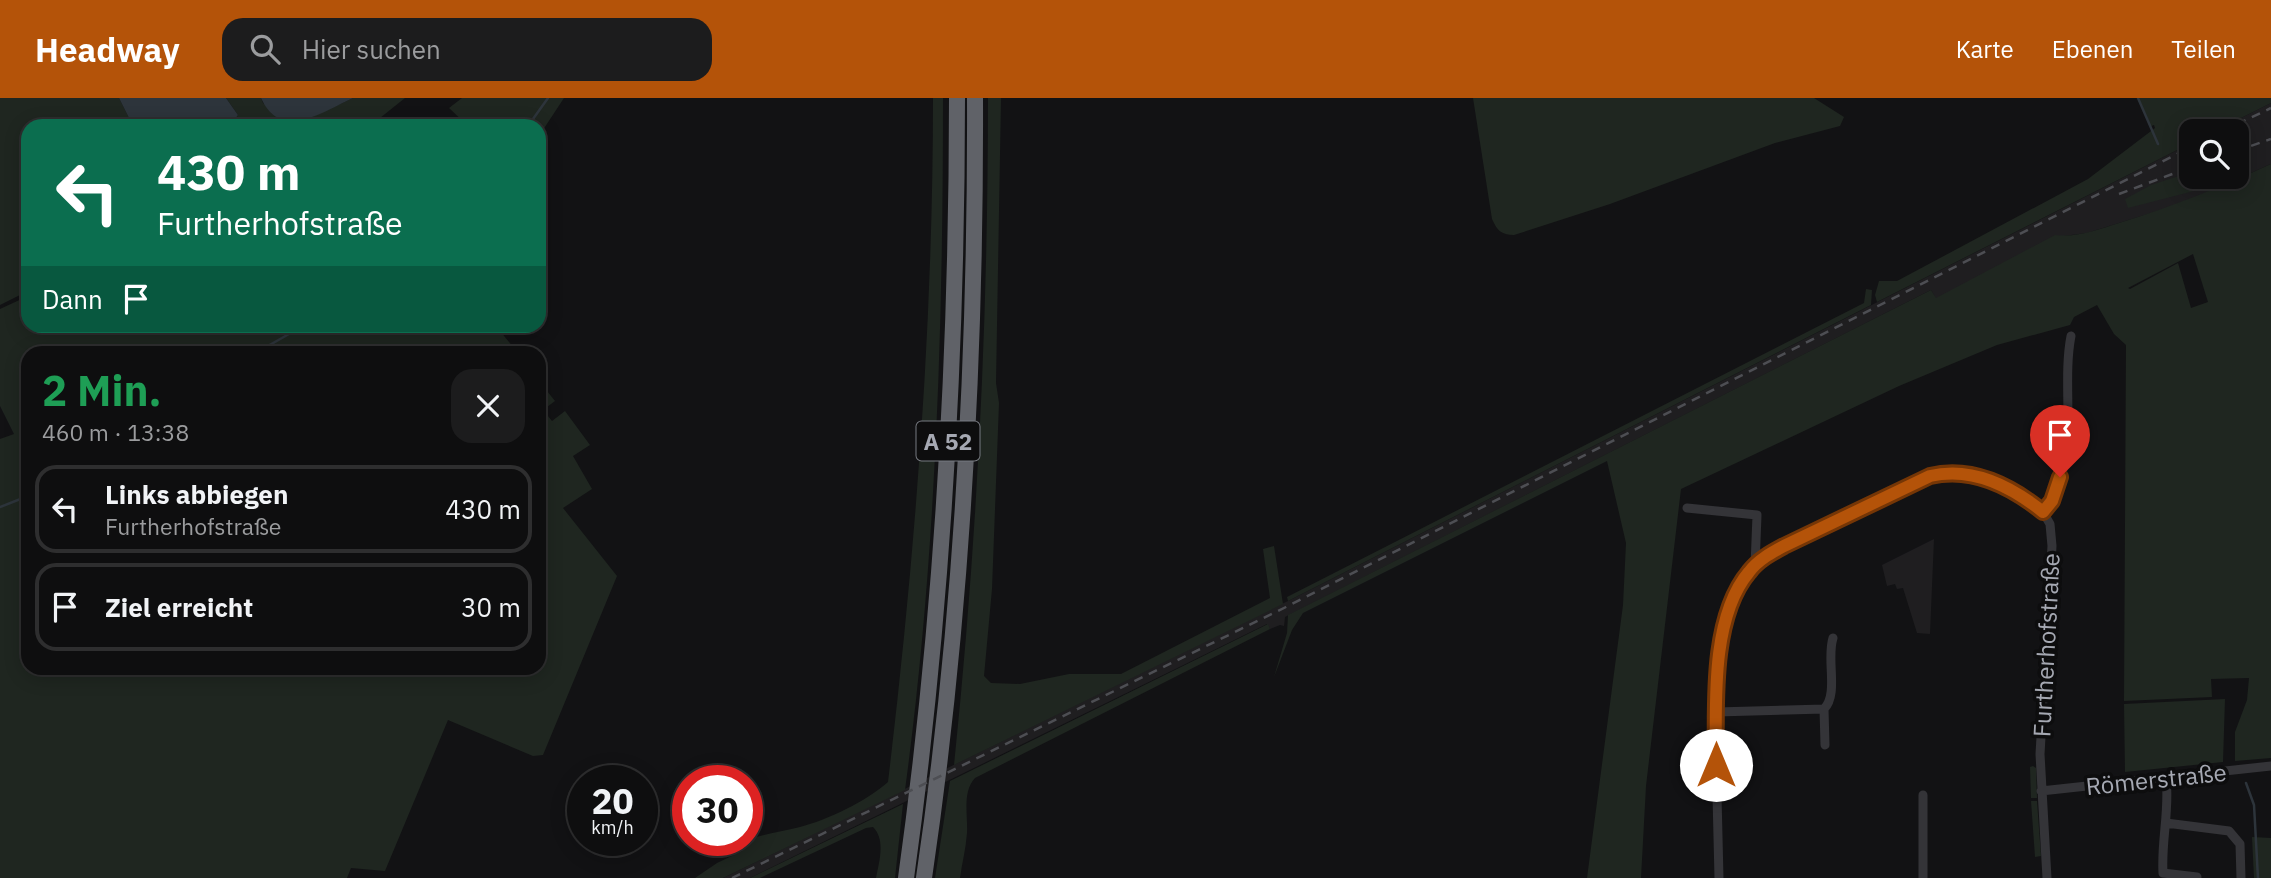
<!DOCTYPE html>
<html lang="de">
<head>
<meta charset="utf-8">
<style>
  :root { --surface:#0e0e0f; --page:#1c1c1d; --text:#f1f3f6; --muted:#9b9c9e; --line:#2e2e2f; --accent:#b45309 }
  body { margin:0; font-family:"IBM Plex Sans",sans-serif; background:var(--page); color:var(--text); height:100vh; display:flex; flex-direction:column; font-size:26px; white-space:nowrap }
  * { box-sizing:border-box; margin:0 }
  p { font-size:23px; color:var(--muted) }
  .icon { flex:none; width:38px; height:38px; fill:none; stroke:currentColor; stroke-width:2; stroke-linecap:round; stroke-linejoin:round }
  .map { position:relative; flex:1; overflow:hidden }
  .details { position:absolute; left:21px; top:248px; width:525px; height:329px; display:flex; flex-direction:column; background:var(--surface); border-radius:21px; box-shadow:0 4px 18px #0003,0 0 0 2px var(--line) }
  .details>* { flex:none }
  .hud { position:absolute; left:21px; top:21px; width:525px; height:214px; border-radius:21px; box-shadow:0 4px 18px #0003,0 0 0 2px var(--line); background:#0b6e4f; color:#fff; overflow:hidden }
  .fabs { position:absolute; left:2179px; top:21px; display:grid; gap:14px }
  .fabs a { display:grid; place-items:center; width:70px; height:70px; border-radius:14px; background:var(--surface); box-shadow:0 4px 18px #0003,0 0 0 2px var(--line); font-size:35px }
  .speed { position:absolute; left:567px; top:667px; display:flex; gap:14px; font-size:35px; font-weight:700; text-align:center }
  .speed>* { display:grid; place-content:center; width:91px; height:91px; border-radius:50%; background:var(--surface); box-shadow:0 4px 18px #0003,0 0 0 2px var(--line); line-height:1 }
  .speed small { font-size:18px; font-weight:400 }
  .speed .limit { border:10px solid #d22; background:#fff; color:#111 }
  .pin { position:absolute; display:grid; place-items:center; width:60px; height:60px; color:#fff; margin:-72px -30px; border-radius:50% 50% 50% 0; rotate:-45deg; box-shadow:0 0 7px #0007 }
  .pin .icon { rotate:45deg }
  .me { position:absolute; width:77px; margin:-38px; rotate:0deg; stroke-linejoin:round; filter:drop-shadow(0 0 5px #0008) }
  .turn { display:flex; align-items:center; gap:24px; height:147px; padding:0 21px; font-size:32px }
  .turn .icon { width:91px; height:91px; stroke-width:2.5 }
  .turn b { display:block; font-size:49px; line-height:60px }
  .then { display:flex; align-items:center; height:66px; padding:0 21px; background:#0003; gap:14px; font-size:26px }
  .round { display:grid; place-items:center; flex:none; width:74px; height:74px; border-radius:21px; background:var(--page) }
  .head { display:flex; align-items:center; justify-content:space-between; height:119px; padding:0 21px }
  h1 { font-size:42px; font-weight:800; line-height:52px; color:#1e9e55 }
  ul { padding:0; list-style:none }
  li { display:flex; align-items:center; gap:21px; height:88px; margin:0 14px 10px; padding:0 7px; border:4px solid var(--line); border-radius:21px }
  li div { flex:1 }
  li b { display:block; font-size:26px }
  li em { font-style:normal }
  header { display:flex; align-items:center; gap:42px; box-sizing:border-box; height:98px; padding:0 35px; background:var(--accent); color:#fff }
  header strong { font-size:33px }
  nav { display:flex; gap:38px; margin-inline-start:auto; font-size:24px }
  .search { width:490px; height:63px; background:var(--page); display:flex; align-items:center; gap:18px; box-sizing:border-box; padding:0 24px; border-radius:21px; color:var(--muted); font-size:26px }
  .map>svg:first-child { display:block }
  .built { fill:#1f1e20 }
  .green { fill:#1f2620; fill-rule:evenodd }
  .water { fill:#2d343b }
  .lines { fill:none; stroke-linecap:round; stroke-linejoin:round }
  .stream { stroke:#2d343b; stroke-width:2.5 }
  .street { stroke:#343438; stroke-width:9 }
  .highway { stroke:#606268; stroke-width:16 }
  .rail { stroke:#4d4e53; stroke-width:2.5; stroke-dasharray:9 7; stroke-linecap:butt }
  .route-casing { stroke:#753606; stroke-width:18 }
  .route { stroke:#b45309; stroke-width:12 }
  .labels { text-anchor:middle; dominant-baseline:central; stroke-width:7; stroke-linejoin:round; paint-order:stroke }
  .shield { fill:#0d0d0e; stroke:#777a81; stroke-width:2 }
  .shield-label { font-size:23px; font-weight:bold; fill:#a5a8b2 }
  .street-label { font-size:24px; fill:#a5a8b2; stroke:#0d0d0e }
</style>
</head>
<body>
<header>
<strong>Headway</strong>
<div class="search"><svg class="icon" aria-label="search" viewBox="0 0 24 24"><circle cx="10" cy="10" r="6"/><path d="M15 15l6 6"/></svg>Hier suchen</div>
<nav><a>Karte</a><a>Ebenen</a><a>Teilen</a></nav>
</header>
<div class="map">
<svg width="2271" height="780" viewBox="0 0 2271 780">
  <rect width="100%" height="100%" fill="#121214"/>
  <path class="built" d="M2271,5v61l-73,33 -37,13 -74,23 -23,3 -128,63 -5,-9 -646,327 -1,9 -4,-1 -10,4 -3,-5 -517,254h-27l565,-277 903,-458v34h45v-46h-21z
    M1934,441l-4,95 -13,-1 -14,-45 -6,1 -2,-5 -8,2 -5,-21z"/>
  <path class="green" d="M0,0h119l14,28h-105v165l-28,14z
    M226,0h35l2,5 21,18h19l50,-23h52l-35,28h-140l8,-11z
    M462,0h102l-25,38v-10h-71l-19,-18z
    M933,0h10c0,231 -7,463 -38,692l-182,88h-28l22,-15 25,-12 -1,-8c19,-9 39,-11 59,-16 27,-7 67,-26 88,-45 27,-226 45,-455 45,-684z
    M988,0h13l-5,285 3,20 -7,186 -8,87 7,7 29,1 49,-10h52l149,-76 -7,-49 11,-3 9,58 -329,161c23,-221 34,-444 34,-667z
    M1473,0h341l30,19 -4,9 -65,17 -165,61 -96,31c-13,0 -17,-5 -22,-16z
    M2139,0h132v5l-56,28h-24v12l-314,159 -2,-7 4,-14h18l191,-102 67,-51 -1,-3 -3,1z
    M2271,66v594l-36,3v-29l12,-32 2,-22 -38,1 1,18 -88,4 2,-356 -12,-11 -17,-29 -23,12 -4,8 -73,20 -98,41 -218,103 -35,297 -5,92h-54l36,-273 3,-62 -19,-82 -304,152 -11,17 -18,47 13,-44 1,-18 643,-325 5,8 119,-63c22,3 44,-6 64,-12 53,-16 101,-36 152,-59zM2193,156l15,48 -17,6 -13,-45 -48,26 -2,-1z
    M2191,74v5h6l-3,14 -66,17 -3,-9 26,-14z
    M1866,191l6,1 -1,15 -583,296 -1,-4 577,-294z
    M28,198v30h468l22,27 -490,1v314h511v-287l16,20 -12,9 9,11 13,-10 25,34 -17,11 19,33 -29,19 54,68 -74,179 -10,1 -85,-36 -63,151 -34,-3 -4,10h-347v-439l14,-5 -14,-28v-97z
    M1268,526l2,5 -295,149c-13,14 -7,37 -8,55 -1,15 -5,30 -7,45h-25l15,-97z
    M2225,601l-2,63 -98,10 -1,-68z
    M2033,668l3,2 1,30h-6l-1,-31z
    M2031,703h6l4,55 -6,1z
    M903,706l-8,74h-19c3,-16 10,-38 -3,-51l-7,1 -106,50h-10z
    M2252,739l19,1v40h-17z"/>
  <path class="water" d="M119,0h107l12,17 -8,11h-97z
    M261,0h92c-31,14 -72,44 -92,0z"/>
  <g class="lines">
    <path class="stream" d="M2138,0l20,46
      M528,28l20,-28
      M254,256l49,-28
      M0,409l28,-11
      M2246,685l8,22 4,73"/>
    <path class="street" d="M1687,410l70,7 -2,51
      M2043,414c40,-50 17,-119 28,-176
      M1824,611l1,36
      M1716,614l108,-3c15,-15 2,-50 9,-71
      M2166,679c4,33 -5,63 -3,96l34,4
      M2041,693l230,-25
      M2166,725l63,8 11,13 1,34
      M1719,780c-1,-41 -2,-82 -3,-124 0,-55 -4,-118 24,-169 8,-14 20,-24 34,-34l147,-71 30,-7 16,1 25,6 39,22 12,10 7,12 2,22 -12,208 7,124
      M1923,780v-83"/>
    <path class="highway" d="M906,780c36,-259 51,-519 51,-780
      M924,780c38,-258 52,-520 51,-780"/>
    <path class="rail" d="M2223,33l48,-23
      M2236,53l35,-12
      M2119,96l72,-27
      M732,780l554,-271 905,-460"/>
  </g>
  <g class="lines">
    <defs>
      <path id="route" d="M1716,667c0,-57 -6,-147 33,-193 9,-12 22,-19 35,-26l146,-70c42,-10 81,10 113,36l9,-11 8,-24"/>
    </defs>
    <use href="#route" class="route-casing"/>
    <use href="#route" class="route"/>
  </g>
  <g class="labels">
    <rect class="shield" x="916.5" y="323.5" width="63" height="39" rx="5"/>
    <g class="shield-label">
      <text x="948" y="343">A 52</text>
    </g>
    <g class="street-label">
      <text transform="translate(2046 547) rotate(-87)">Furtherhofstraße</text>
      <text transform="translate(2156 681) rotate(-6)">Römerstraße</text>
    </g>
  </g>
</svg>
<div class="fabs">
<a><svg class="icon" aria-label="search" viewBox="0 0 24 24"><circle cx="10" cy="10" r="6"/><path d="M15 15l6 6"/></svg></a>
</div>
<div class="speed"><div>20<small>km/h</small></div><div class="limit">30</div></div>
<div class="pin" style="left:2060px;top:379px;background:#d93025"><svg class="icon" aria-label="arrive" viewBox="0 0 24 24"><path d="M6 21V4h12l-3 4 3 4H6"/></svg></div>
<svg class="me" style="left:1716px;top:667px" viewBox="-20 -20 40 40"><circle r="19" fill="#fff"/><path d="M0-13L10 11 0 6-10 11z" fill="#b45309"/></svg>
<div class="hud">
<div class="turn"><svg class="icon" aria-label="left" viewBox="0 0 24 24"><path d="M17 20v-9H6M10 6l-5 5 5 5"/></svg><div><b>430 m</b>Furtherhofstraße</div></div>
<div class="then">Dann<svg class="icon" aria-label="arrive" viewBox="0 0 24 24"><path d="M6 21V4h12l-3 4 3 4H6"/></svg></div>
</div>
<section class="details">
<div class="head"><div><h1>2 Min.</h1><p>460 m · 13:38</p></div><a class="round"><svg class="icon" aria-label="close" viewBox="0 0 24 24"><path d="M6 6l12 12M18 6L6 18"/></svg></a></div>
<ul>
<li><svg class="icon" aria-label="left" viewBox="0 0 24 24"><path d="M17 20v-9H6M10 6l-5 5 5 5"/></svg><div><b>Links abbiegen</b><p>Furtherhofstraße</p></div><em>430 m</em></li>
<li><svg class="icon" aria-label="arrive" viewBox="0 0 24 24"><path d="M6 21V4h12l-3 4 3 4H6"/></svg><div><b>Ziel erreicht</b></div><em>30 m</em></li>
</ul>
</section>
</div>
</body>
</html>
